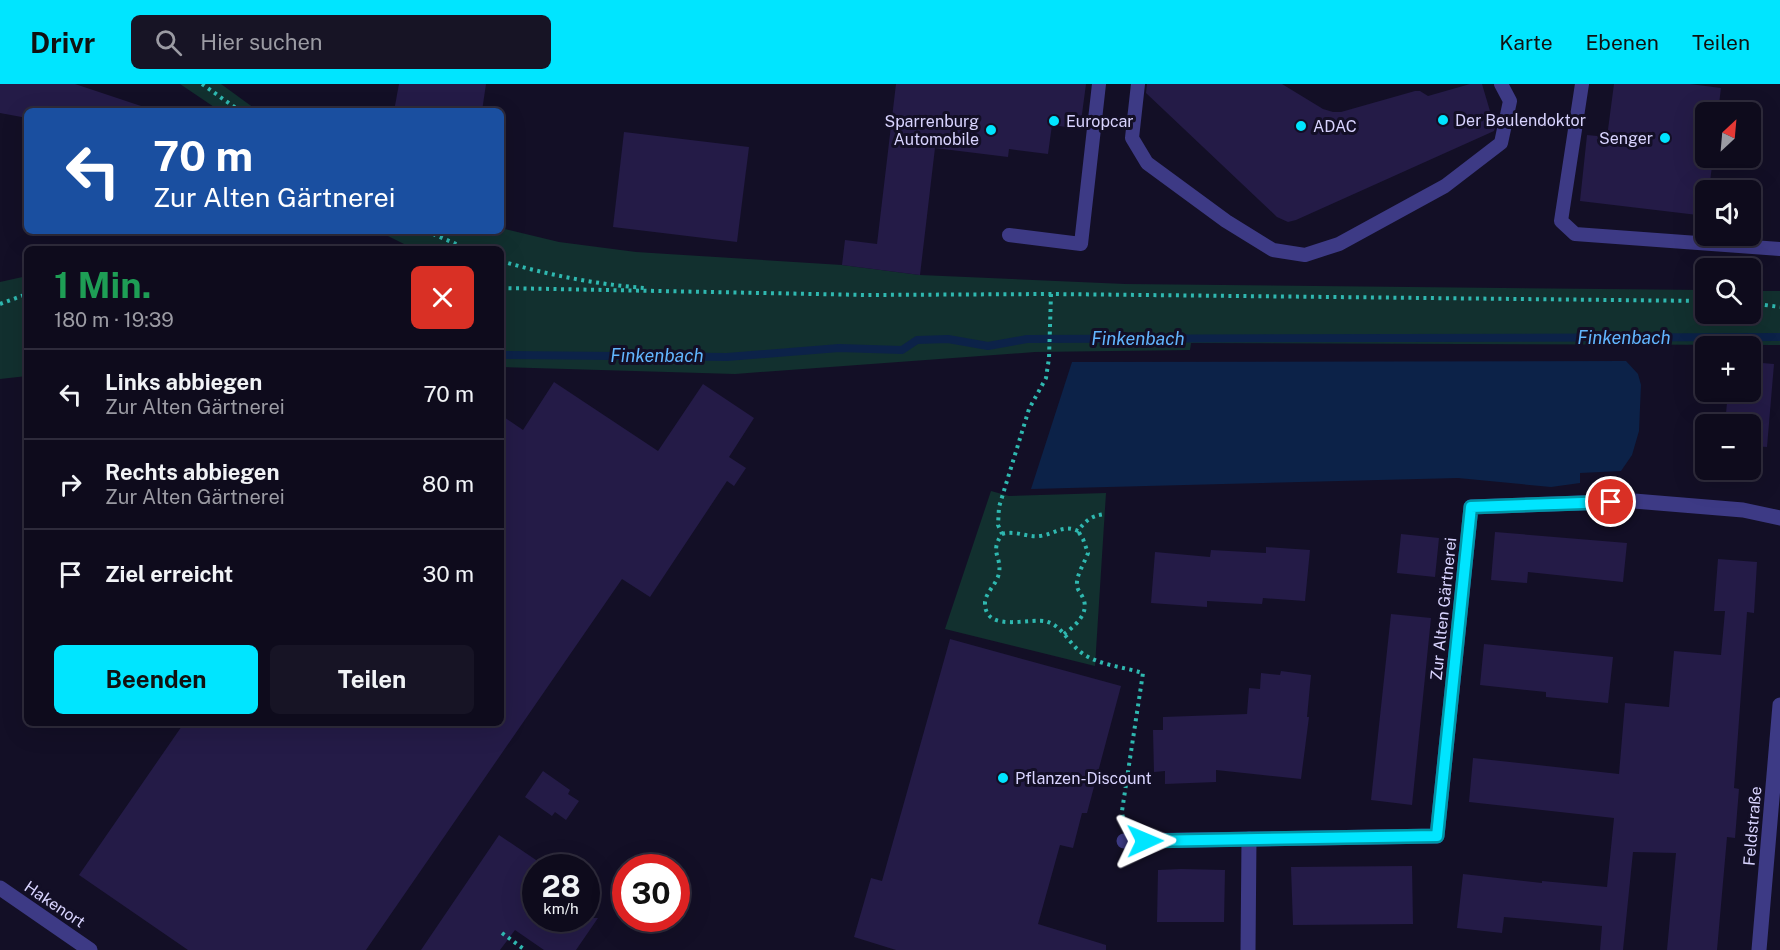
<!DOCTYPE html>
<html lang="de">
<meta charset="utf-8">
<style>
:root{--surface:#0e0b1c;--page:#171425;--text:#f1f3f6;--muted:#9b9ba3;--line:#2e2b3b;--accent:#00e5ff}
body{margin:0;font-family:"Public Sans",sans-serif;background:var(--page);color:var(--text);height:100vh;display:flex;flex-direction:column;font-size:22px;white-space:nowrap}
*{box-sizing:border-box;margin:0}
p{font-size:20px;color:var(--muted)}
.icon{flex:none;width:33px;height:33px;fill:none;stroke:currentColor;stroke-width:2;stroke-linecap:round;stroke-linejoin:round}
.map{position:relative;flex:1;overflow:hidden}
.sheet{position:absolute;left:24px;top:162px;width:480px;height:480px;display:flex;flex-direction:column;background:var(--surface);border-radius:9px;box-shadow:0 6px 24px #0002,0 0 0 2px var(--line)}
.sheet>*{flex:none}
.hud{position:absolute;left:24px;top:24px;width:480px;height:126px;border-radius:9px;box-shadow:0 6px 24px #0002,0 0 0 2px var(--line);background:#1a4fa0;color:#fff;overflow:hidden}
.needle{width:39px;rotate:26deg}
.buttons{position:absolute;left:1695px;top:18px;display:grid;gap:12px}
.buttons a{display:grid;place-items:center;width:66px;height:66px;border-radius:9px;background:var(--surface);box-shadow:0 6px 24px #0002,0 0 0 2px var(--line);font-size:30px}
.speed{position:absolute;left:522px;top:770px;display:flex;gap:12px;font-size:30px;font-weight:700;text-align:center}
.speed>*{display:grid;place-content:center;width:78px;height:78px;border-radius:50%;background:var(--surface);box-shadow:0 6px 24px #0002,0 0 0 2px var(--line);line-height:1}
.speed small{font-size:15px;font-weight:400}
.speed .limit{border:9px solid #d22;background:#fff;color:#111}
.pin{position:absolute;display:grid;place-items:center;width:51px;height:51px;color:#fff;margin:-26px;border:3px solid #fff;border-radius:50%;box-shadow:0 2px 6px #0007}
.me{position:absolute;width:66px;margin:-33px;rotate:89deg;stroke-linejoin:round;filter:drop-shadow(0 0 4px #0008)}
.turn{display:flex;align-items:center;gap:21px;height:126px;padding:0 30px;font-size:27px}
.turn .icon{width:78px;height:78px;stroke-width:2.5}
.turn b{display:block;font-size:42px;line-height:51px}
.round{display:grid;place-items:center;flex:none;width:63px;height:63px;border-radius:9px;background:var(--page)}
.overview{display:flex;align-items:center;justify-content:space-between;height:102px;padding:0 30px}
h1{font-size:36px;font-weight:700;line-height:45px;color:#1e9e55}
.primary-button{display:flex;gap:12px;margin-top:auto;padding:12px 30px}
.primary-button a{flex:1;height:69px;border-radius:9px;background:var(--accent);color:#111;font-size:24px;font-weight:700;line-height:69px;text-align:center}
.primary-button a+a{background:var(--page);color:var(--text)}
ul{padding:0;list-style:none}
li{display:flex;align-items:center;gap:18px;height:90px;padding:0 30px;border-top:2px solid var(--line)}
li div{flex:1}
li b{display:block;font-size:22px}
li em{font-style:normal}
header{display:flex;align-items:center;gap:36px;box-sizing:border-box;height:84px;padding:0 30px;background:var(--accent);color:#111}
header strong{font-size:28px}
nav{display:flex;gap:33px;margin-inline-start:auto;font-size:21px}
.search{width:420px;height:54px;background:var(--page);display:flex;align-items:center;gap:15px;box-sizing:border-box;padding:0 21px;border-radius:9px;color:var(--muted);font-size:22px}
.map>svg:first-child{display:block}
.green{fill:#12302f}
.water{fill:#0c2248}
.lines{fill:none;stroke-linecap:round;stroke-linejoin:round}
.stream{stroke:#0c2248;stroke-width:8}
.building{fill:#241b47}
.path{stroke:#2fb8b0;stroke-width:4;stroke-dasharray:3 4.5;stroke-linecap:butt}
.service{stroke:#3d3a85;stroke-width:14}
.minor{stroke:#3d3a85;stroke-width:15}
.route-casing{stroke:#0095a6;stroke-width:15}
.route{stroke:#00e5ff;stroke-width:10}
.poi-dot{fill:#00e5ff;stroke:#130f26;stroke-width:2}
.labels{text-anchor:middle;stroke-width:6;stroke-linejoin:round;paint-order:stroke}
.poi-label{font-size:16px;fill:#d9d4ff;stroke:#130f26;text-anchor:start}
.street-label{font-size:16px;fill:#d9d4ff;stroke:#130f26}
.water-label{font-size:18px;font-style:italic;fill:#62b6ff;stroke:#130f26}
</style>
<header>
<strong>Drivr</strong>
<div class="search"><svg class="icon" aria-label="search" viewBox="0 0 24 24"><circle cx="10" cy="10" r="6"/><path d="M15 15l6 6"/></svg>Hier suchen</div>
<nav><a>Karte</a><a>Ebenen</a><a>Teilen</a></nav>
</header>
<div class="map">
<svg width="1780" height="866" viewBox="0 0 1780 866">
<rect width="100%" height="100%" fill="#130f26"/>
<g class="green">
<path d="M180 0H221L258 27H220Z"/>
<path d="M501 144 559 158 636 168 842 181 920 191 1125 200 1705 206 1706 230H1750L1751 207H1780V261L1191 259 1190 266 1035 268 735 290 501 283V165H414L378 147H501Z"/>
<path d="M27 192V292L0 295V198Z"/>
<path d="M991 407 1009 412 1106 409 1095 582 945 545Z"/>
</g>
<path class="water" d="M1626 277 1638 290 1641 301 1639 347 1632 371 1621 387 1580 389V399L1551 403 1458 394 1031 405 1072 278Z"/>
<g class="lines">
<path class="stream" d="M501 271 727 273 839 264 902 266 917 256 948 255 988 262 1027 255 1780 253"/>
</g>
<g class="building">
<path d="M0 0H75L144 23 143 27H27V34L0 29Z"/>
<path d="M399 0H486L482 27H394Z"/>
<path d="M896 0H1086L1080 45 1052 41 1048 70 1009 65 1008 73 935 64 920 191 842 181 845 156 877 160Z"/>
<path d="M1147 0H1282L1323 25 1333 28H1341L1415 7H1420L1428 12 1470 0H1482L1495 44 1494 47 1296 136 1288 138 1277 133 1146 9Z"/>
<path d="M1614 0H1690L1721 4 1718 28H1706V74H1713L1709 106H1706V132L1580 117 1587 51 1607 53Z"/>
<path d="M624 48 749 63 737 158 613 143Z"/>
<path d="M1750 278 1774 280 1767 363 1750 362V340H1725L1728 308H1750Z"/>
<path d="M554 298 658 367 703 300 754 334 729 373 746 384 734 402 727 397 650 513 622 495 366 866H188L79 791 184 639H501V331L523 346Z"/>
<path d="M1495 448 1627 459 1623 498 1528 488 1527 499 1491 496Z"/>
<path d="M1401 450 1439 454 1435 493 1397 489Z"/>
<path d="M1266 463 1310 466 1305 517 1263 514 1262 520 1207 517V523L1151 519 1155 468 1210 473 1211 466 1266 469Z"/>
<path d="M1718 475 1757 478 1754 529 1747 528 1734 704 1739 705 1735 754 1727 753 1717 866H1667L1676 769 1633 768 1623 866H1600L1602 842 1504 833 1502 849 1457 844 1463 790 1542 799V797L1607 803 1614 734 1469 718 1473 674 1619 690 1625 619 1669 623 1674 567 1721 571 1725 527H1714Z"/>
<path d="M1391 530 1431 534 1412 721 1371 716Z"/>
<path d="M950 555 1121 602 1087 729H1082L1073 764 1060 761 1038 840 1106 861V866H896L854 853 871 794 882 797Z"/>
<path d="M1484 560 1613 573 1608 619 1546 613V608L1480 601Z"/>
<path d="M1281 587 1311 591 1307 633H1309L1301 695 1216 686V698L1165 700V687L1154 688 1153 646H1163V633L1247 630 1249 604 1260 605 1261 589 1280 591Z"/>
<path d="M543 687 570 706 568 710 579 717 566 736 555 728 552 732 525 713Z"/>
<path d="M499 751 536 776V834H598L576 866H544L515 846 500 866H421Z"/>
<path d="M1412 782 1413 840 1293 841 1291 783Z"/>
<path d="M1181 785 1225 786 1224 838H1157L1158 786Z"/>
</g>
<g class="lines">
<g class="path">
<path d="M202 0 240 27"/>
<path d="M426 147 468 165"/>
<path d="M501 177C548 191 595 200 644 204"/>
<path d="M501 204 867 211 1051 210 1706 217"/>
<path d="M1051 210 1049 274 1046 294 1029 325 999 423 998 441 1002 450C989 469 1002 472 999 489 997 500 986 508 985 518 984 551 1033 532 1048 538 1063 543 1069 560 1082 569 1098 581 1124 583 1143 589L1122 727 1123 735"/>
<path d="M1750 219 1780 223"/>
<path d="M0 220 27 210"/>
<path d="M1002 450C1017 446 1027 454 1040 452 1055 450 1063 440 1078 447 1086 436 1091 432 1105 430"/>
<path d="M1064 550C1075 542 1090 529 1083 514 1081 509 1077 506 1077 501 1076 491 1085 478 1088 469L1083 455 1078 447"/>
<path d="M502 849 525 866"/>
</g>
<g class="service">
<path d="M1138 0 1132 54 1147 79 1226 137 1273 166 1305 171 1339 160 1445 102 1501 59 1510 17 1501 0"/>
<path d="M1582 0 1561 137 1575 150 1780 165"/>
<path d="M1009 151 1081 160 1099 0"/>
</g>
<g class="minor">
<path d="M1124 757 1437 752 1471 423 1634 417 1743 426 1780 434"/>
<path d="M0 804 90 866"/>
<path d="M1248 866 1249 755"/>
<path d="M1759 866 1780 621"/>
</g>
</g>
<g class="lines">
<defs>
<path id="route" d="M1145 757 1437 752 1471 423 1611 418"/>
</defs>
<use href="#route" class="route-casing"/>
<use href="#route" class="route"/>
</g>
<g class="poi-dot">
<circle cx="1443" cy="36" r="6"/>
<circle cx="1054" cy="37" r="6"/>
<circle cx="1301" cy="42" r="6"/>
<circle cx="991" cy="46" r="6"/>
<circle cx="1665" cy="54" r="6"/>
<circle cx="1003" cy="694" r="6"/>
</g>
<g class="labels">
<g class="poi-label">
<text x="1455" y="42">Der Beulendoktor</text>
<text x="979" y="43" text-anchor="end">Sparrenburg<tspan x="979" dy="18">Automobile</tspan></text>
<text x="1066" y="43">Europcar</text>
<text x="1313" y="48">ADAC</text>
<text x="1653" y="60" text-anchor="end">Senger</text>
<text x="1015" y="700">Pflanzen-Discount</text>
</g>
<g class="street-label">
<text transform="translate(1443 525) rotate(-84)" y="6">Zur Alten Gärtnerei</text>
<text transform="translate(1752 742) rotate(-85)" y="6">Feldstraße</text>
<text transform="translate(55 820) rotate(34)" y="6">Hakenort</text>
</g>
<g class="water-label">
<text x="1624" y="260">Finkenbach</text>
<text x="1138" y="261">Finkenbach</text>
<text x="657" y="278">Finkenbach</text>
</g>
</g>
</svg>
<div class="buttons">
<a><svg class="needle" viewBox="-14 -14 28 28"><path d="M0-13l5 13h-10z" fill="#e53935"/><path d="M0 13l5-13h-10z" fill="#9b9ba3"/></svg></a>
<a><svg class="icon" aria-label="sound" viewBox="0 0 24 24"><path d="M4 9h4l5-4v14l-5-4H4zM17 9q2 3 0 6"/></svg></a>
<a><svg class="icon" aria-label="search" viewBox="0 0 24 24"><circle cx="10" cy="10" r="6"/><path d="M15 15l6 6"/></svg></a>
<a>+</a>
<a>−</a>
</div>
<div class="speed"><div>28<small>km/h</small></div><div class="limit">30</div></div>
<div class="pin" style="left:1611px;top:418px;background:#d93025"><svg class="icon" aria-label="arrive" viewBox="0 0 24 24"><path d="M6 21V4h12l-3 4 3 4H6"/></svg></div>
<svg class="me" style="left:1145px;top:757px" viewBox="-20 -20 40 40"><path d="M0-17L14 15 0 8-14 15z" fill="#00e5ff" stroke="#fff" stroke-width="4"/></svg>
<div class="hud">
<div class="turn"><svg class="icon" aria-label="left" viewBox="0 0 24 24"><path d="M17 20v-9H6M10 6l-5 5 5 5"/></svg><div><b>70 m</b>Zur Alten Gärtnerei</div></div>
</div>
<section class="sheet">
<div class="overview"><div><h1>1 Min.</h1><p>180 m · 19:39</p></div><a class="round" style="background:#d93025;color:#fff"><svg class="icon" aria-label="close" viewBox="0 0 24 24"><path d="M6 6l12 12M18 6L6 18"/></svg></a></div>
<ul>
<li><svg class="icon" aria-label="left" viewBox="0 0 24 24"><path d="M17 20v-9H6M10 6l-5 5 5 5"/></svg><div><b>Links abbiegen</b><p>Zur Alten Gärtnerei</p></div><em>70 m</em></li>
<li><svg class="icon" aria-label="right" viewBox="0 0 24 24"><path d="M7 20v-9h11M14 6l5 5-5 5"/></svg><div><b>Rechts abbiegen</b><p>Zur Alten Gärtnerei</p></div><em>80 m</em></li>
<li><svg class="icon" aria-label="arrive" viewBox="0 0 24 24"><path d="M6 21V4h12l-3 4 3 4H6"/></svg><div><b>Ziel erreicht</b></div><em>30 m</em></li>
</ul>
<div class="primary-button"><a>Beenden</a><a>Teilen</a></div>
</section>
</div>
